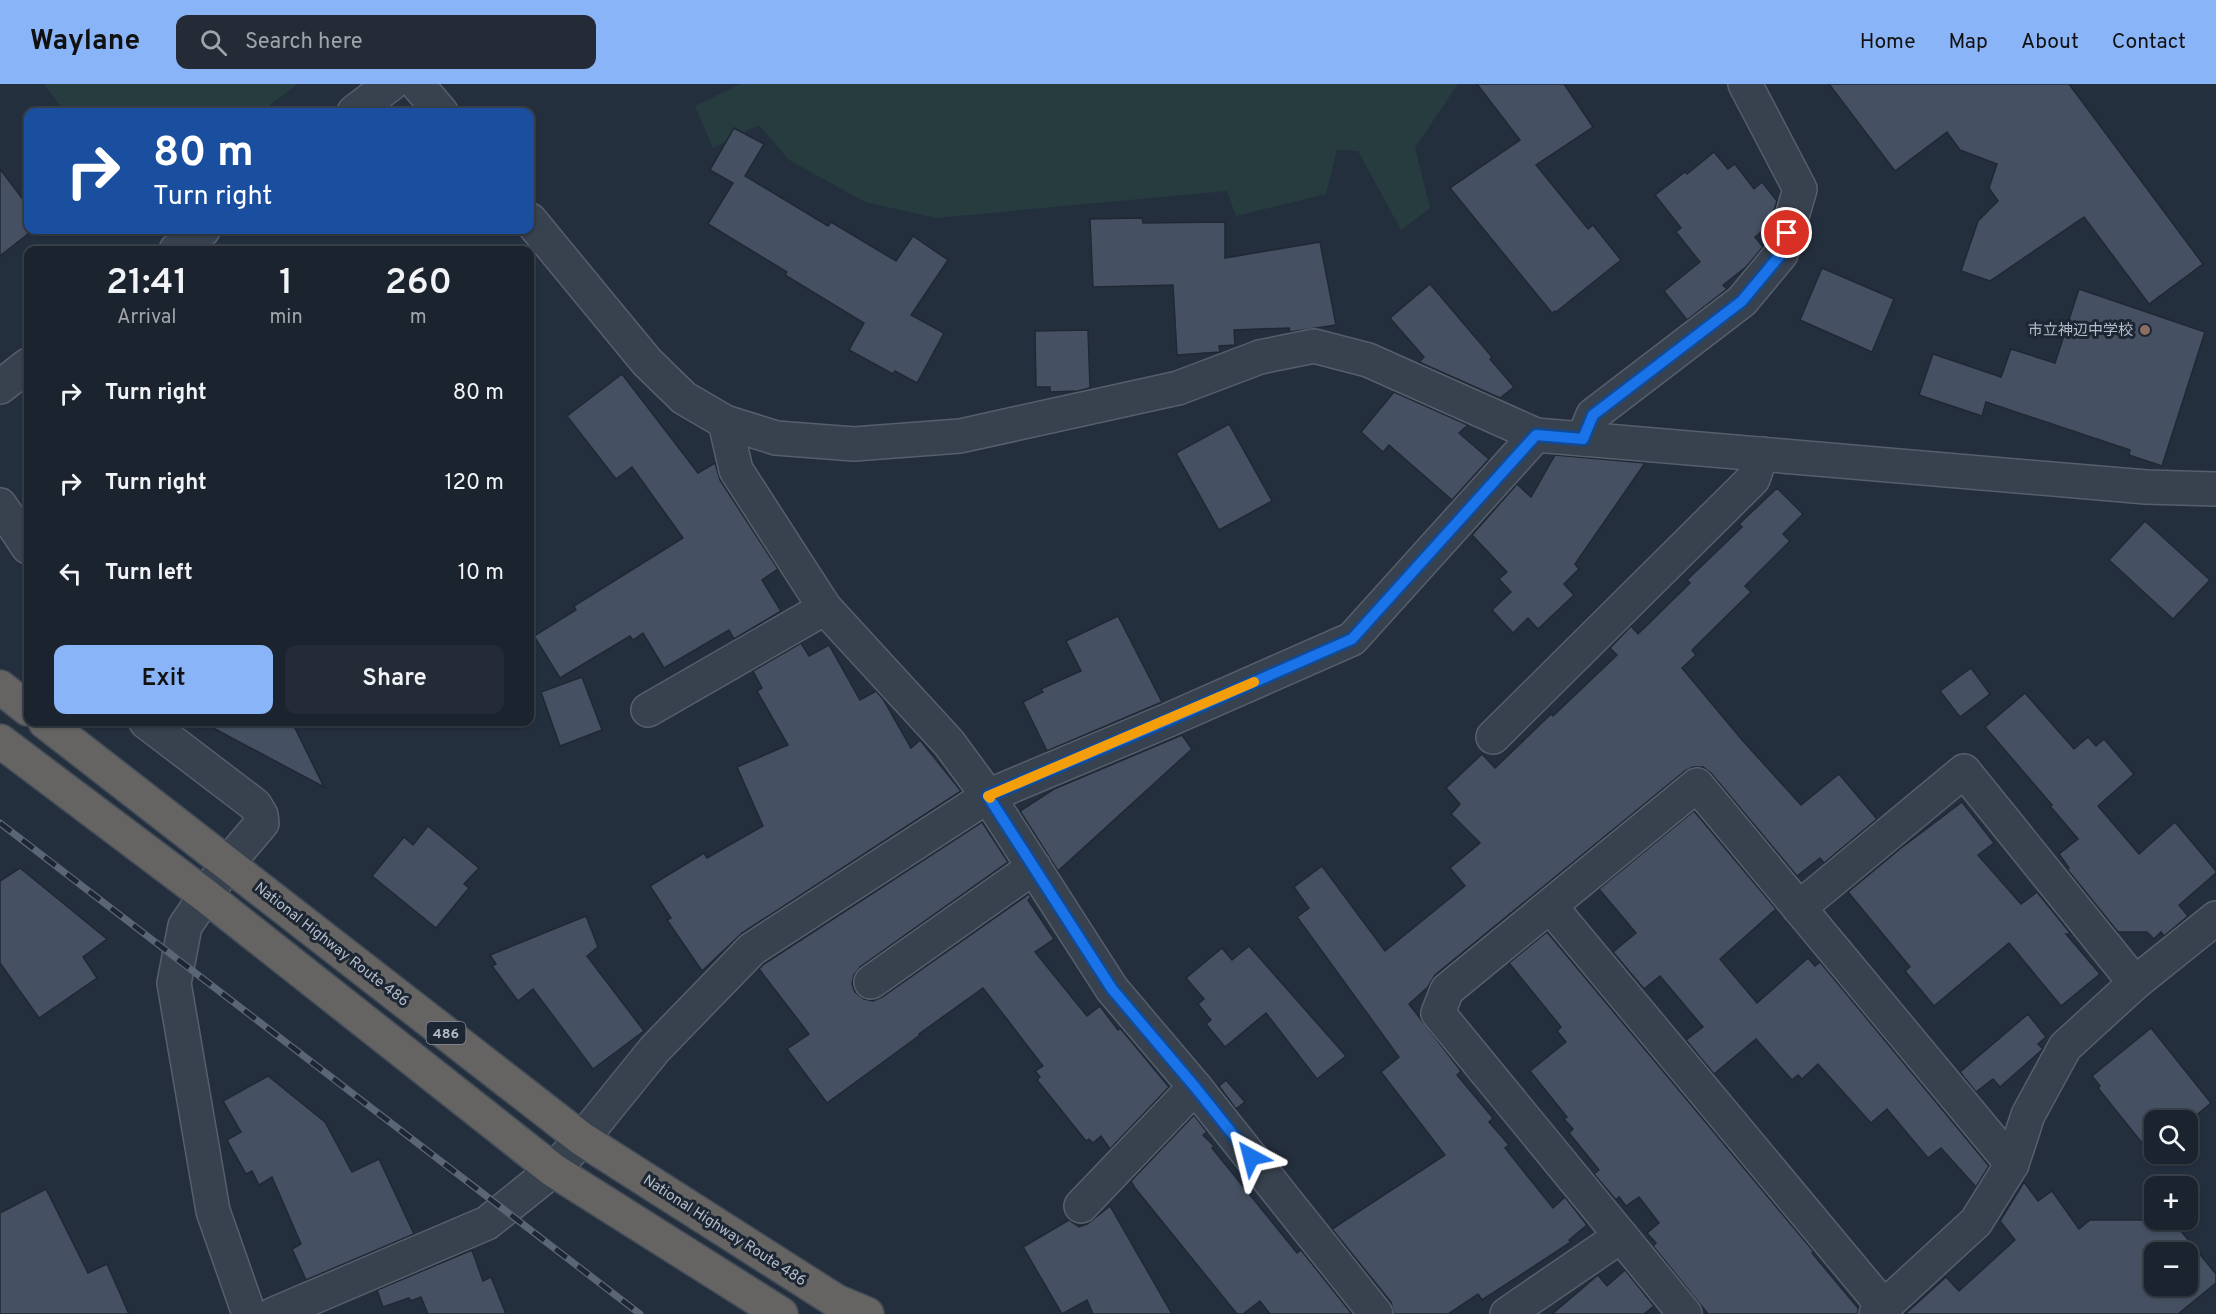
<!DOCTYPE html>
<meta charset="utf-8">
<style>
:root{--surface:#1b232e;--page:#242b36;--text:#f1f3f6;--muted:#a0a4aa;--line:#39404a;--accent:#8ab4f8}
body{margin:0;font-family:Overpass,"Noto Sans JP",sans-serif;background:var(--page);color:var(--text);height:100vh;display:flex;flex-direction:column;font-size:22px;white-space:nowrap}
*{box-sizing:border-box;margin:0}
p{font-size:20px;color:var(--muted)}
.icon{flex:none;width:33px;height:33px;fill:none;stroke:currentColor;stroke-width:2;stroke-linecap:round;stroke-linejoin:round}
.map{position:relative;flex:1;overflow:hidden}
.panel{position:absolute;left:24px;top:162px;width:510px;height:480px;display:flex;flex-direction:column;background:var(--surface);border-radius:12px;box-shadow:0 2px 4px #0004,0 0 0 2px var(--line)}
.panel>*{flex:none}
.hud{position:absolute;left:24px;top:24px;width:510px;height:126px;border-radius:12px;box-shadow:0 2px 4px #0004,0 0 0 2px var(--line);background:#1a4fa0;color:#fff;overflow:hidden}
.controls{position:absolute;left:2144px;top:1026px;display:grid;gap:12px}
.controls a{display:grid;place-items:center;width:54px;height:54px;border-radius:12px;background:var(--surface);box-shadow:0 2px 4px #0004,0 0 0 2px var(--line);font-size:30px}
.pin{position:absolute;display:grid;place-items:center;width:51px;height:51px;color:#fff;margin:-26px;border:3px solid #fff;border-radius:50%;box-shadow:0 2px 6px #0007}
.me{position:absolute;width:66px;margin:-33px;rotate:322deg;stroke-linejoin:round;filter:drop-shadow(0 0 4px #0008)}
.turn{display:flex;align-items:center;gap:21px;height:126px;padding:0 30px;font-size:27px}
.turn .icon{width:78px;height:78px;stroke-width:2.5}
.turn b{display:block;font-size:42px;line-height:51px}
.eta{display:flex;justify-content:space-evenly;align-items:center;height:102px;text-align:center}
.eta b{font-size:36px;font-weight:600;line-height:42px}
.action{display:flex;gap:12px;margin-top:auto;padding:12px 30px}
.action a{flex:1;height:69px;border-radius:12px;background:var(--accent);color:#111;font-size:24px;font-weight:600;line-height:69px;text-align:center}
.action a+a{background:var(--page);color:var(--text)}
ul{padding:0;list-style:none}
li{display:flex;align-items:center;gap:18px;height:90px;padding:0 30px}
li div{flex:1}
li b{display:block;font-size:22px}
li em{font-style:normal}
header{display:flex;align-items:center;gap:36px;box-sizing:border-box;height:84px;padding:0 30px;background:var(--accent);color:#111}
header strong{font-size:28px}
nav{display:flex;gap:33px;margin-inline-start:auto;font-size:21px}
.search{width:420px;height:54px;background:var(--page);display:flex;align-items:center;gap:15px;box-sizing:border-box;padding:0 21px;border-radius:12px;color:var(--muted);font-size:22px}
.map>svg:first-child{display:block}
.green{fill:#263c3f}
.building{fill:#455162;stroke:#1f2835;stroke-width:1.5;fill-rule:evenodd}
.lines{fill:none;stroke-linecap:round;stroke-linejoin:round}
.minor-casing{stroke:#565f6c;stroke-width:36}
.trunk-casing{stroke:#434c59;stroke-width:36}
.minor{stroke:#38414e;stroke-width:33}
.trunk{stroke:#656462;stroke-width:33}
.rail-casing{stroke:#5a6575;stroke-width:7}
.rail{stroke:#1d2633;stroke-width:4.5;stroke-dasharray:14;stroke-linecap:butt}
.route-casing{stroke:#114b97;stroke-width:15}
.route{stroke:#1a73e8;stroke-width:10}
.slow{stroke:#f59e0b;stroke-width:10}
.education-dot{fill:#8d6e63;stroke:#1d2633;stroke-width:2}
.labels{text-anchor:middle;stroke-width:6;stroke-linejoin:round;paint-order:stroke}
.shield{fill:#1d2633;stroke:#878f9c;stroke-width:1.5}
.shield-label{font-size:14px;font-weight:bold;fill:#b4bcc9}
.poi-label{font-size:15px;fill:#b4bcc9;stroke:#1d2633;text-anchor:end}
.street-label{font-size:15px;fill:#b4bcc9;stroke:#1d2633}
</style>
<header>
<strong>Waylane</strong>
<div class="search"><svg class="icon" aria-label="search" viewBox="0 0 24 24"><circle cx="10" cy="10" r="6"/><path d="M15 15l6 6"/></svg>Search here</div>
<nav><a>Home</a><a>Map</a><a>About</a><a>Contact</a></nav>
</header>
<div class="map">
<svg width="2216" height="1230" viewBox="0 0 2216 1230">
<rect width="100%" height="100%" fill="#242f3e"/>
<g class="green">
<path d="M44 0H298L270 21 276 28H65Z"/>
<path d="M740 0H1458L1415 64 1430 124 1401 146 1358 67 1337 66 1326 110 1236 132 1227 107 936 134 865 118 789 76 759 41 713 64 695 22Z"/>
</g>
<g class="building">
<path d="M1477 0H1564L1593 43 1536 81 1588 145 1593 141 1621 176 1556 228 1555 227 1552 229 1450 104 1520 56Z"/>
<path d="M1829 0H2069L2203 180 2149 220 2084 133 1990 197 1961 187 1978 137 1998 117 1989 104 1997 80 1960 66 1947 48 1895 87Z"/>
<path d="M734 44 764 60 745 92 828 142 831 138 896 177 913 152 948 176 911 231 944 249 917 299 895 287 893 290 849 266 864 239 785 191 787 188 708 140 733 99 710 86Z"/>
<path d="M1714 68 1728 85 1735 80 1754 105 1762 98 1777 117 1771 136 1764 142 1766 144 1755 153 1763 163 1746 183 1723 201 1727 205 1687 236 1664 207 1700 178 1676 148 1681 144 1655 111 1685 88 1687 90Z"/>
<path d="M0 85 28 122V150L0 172Z"/>
<path d="M1142 134 1143 139 1225 138V174L1320 158 1336 241 1290 248 1289 244 1234 246 1235 261 1219 262 1220 268 1177 271 1173 201 1093 203 1090 135Z"/>
<path d="M1822 184 1894 215 1872 268 1800 236Z"/>
<path d="M1430 200 1492 273 1490 275 1514 303 1500 314 1419 278 1424 273 1390 234Z"/>
<path d="M2079 205 2205 248 2162 382 2129 371 2130 366 1986 318 1982 332 1919 311 1933 270 2001 293 2011 265 2055 279Z"/>
<path d="M1088 246 1090 304 1078 307 1050 308V303H1036L1035 247Z"/>
<path d="M622 290 698 389 715 379 720 396 778 485 762 496 781 527 734 555 729 546 664 584 643 549 633 556 630 552 560 594 534 552 576 526 574 522 683 454 632 383 616 395 567 332Z"/>
<path d="M1394 308 1468 341 1459 349 1489 375 1452 416 1389 361 1383 368 1361 348Z"/>
<path d="M1229 340 1272 417 1219 446 1176 369Z"/>
<path d="M1555 371 1645 379 1575 480 1579 485 1564 500 1574 511 1538 545 1528 534 1513 549 1492 526 1511 508 1499 495 1507 488 1472 451 1517 400 1531 413Z"/>
<path d="M1777 404 1803 430 1783 450 1790 457 1745 502 1751 508 1692 566 1696 571 1682 584 1743 657 1801 721 1839 690 1877 735 1824 779 1820 774 1797 792 1711 689 1703 683H1693L1685 687 1435 891 1428 903 1409 920 1461 987 1457 991 1493 1034 1489 1038 1509 1061 1505 1064 1553 1124 1565 1113 1587 1141 1569 1156 1571 1158 1482 1216 1478 1210 1448 1230H1394L1391 1218 1332 1145 1445 1071 1381 988 1399 973 1297 833 1309 824 1294 803 1322 782 1385 867 1465 802 1450 784 1480 759 1451 730 1460 720 1446 704 1482 670 1495 684 1551 630 1553 632 1617 571 1610 564 1631 542 1638 550 1690 499 1687 496 1742 443 1739 440Z"/>
<path d="M2145 437 2210 496 2173 535 2109 476Z"/>
<path d="M1118 532 1162 618 1047 667 1023 618 1043 608 1041 605 1081 587 1066 557Z"/>
<path d="M801 559 809 572 829 561 860 616 876 607 883 615 911 664 920 656 961 707 742 849 702 887 667 836 671 834 650 802 704 769 707 774 763 742 737 683 788 661 757 607 762 604 753 587Z"/>
<path d="M1971 584 1990 610 1960 633 1940 607Z"/>
<path d="M582 593 602 646 560 662 541 608Z"/>
<path d="M2025 609 2074 665 2088 653 2096 662 2104 655 2134 690 2098 722 2139 770 2175 738 2216 787V789L2179 821 2188 832 2164 852 2161 848 2154 855 2147 848H2118L2067 785 2069 784 2059 770 2078 755 2050 722 2052 721 1985 643Z"/>
<path d="M202 638H292L324 703Z"/>
<path d="M1182 651 1192 665 1058 787 1020 727 1054 705Z"/>
<path d="M1962 718 1994 759 1978 771 2021 820 2037 808 2071 850H2066L2100 890 2061 922 2009 859 1934 922 1905 887 1910 883 1848 808 1901 764Z"/>
<path d="M1694 727 1776 825 1720 875 1757 919 1808 874 1815 882 1820 878 1989 1082 1976 1103 1941 1064 1928 1074 1887 1025 1871 1039 1818 980 1802 995 1798 991 1792 996 1756 955 1714 990 1686 956 1703 943 1660 892 1644 905 1613 868 1636 849 1599 805Z"/>
<path d="M982 738 1008 778 860 883 854 891 852 900 855 908 864 915 873 917 882 913 1029 810 1031 813 1028 816 1054 855 1035 868 1087 932 1100 922 1118 946 1120 944 1126 951 1169 1003 1110 1065 1101 1052 1093 1059 1089 1055 1086 1057 1037 996 1040 993 1035 987 1043 982 983 904 919 950 920 951 827 1019 787 965 809 950 759 885 764 880Z"/>
<path d="M428 742 479 784 464 800 469 804 436 844 372 792 404 753 413 761Z"/>
<path d="M20 784 107 855 83 873 97 894 39 934 0 879V797Z"/>
<path d="M586 832 598 863 587 872 644 947 593 985 533 905 518 917 492 882 496 880 490 871Z"/>
<path d="M1547 848 1814 1168 1812 1169 1858 1224V1230H1708L1653 1162 1656 1159 1647 1149 1659 1139 1639 1113 1626 1122 1619 1113 1616 1116 1594 1090 1599 1086 1569 1049 1573 1045 1564 1035 1567 1033 1530 987 1566 958 1557 947 1561 943 1509 879Z"/>
<path d="M1249 862 1346 972 1317 995 1266 929 1225 963 1206 940 1211 936 1198 920 1204 915 1186 894 1222 864 1232 876Z"/>
<path d="M2028 930 2046 953 2038 960 2043 965 2000 1003 1993 995 1976 1008 1960 988Z"/>
<path d="M2151 944 2211 1019 2187 1039V1036H2154V1066L2150 1069 2098 1004 2100 1002 2092 992Z"/>
<path d="M268 992 325 1038 352 1088 379 1075 414 1150 306 1196 292 1165 301 1160 272 1093 259 1101 252 1087 246 1090 227 1056 241 1048 223 1017Z"/>
<path d="M1226 996 1245 1018 1236 1025 1219 1002Z"/>
<path d="M1194 1031 1207 1048 1203 1051 1214 1062 1212 1064 1297 1169 1301 1166 1352 1230H1270L1260 1217 1243 1230H1237L1135 1104 1131 1097Z"/>
<path d="M2024 1098 2038 1117 2052 1107 2079 1145 2090 1136H2172L2216 1190V1199L2178 1230H1905L1946 1193 1959 1207 2015 1156 2000 1137ZM2154 1168H2187V1202H2154Z"/>
<path d="M46 1105 88 1189 107 1180 129 1230H0V1129Z"/>
<path d="M1110 1122 1172 1230H1093L1087 1216 1062 1230 1023 1163 1069 1136 1079 1143 1087 1140Z"/>
<path d="M472 1166 483 1197 491 1193 506 1230H428L421 1213 411 1217 409 1214 383 1223 377 1206Z"/>
<path d="M1625 1186 1654 1222 1644 1230H1552L1598 1191 1607 1202Z"/>
</g>
<g class="lines">
<defs>
<g id="minor">
<path d="M417 0 441 28"/>
<path d="M354 28 391 0"/>
<path d="M530 136 647 278 684 314 725 338 776 354 854 360 960 352 1178 304 1260 273 1314 262 1368 276 1536 351 2146 403 2216 405"/>
<path d="M176 166 203 146"/>
<path d="M0 303 28 281"/>
<path d="M725 338 736 386 825 524 949 659 988 712 1112 905 1195 1003 1376 1230"/>
<path d="M1583 355 1593 331 1742 217 1781 170 1800 105 1745 0"/>
<path d="M0 421 28 463"/>
<path d="M648 626 825 524"/>
<path d="M146 638 255 721 261 731 262 739 228 779 185 842 174 899 213 1127 249 1230"/>
<path d="M1493 653 1753 395 1762 370"/>
<path d="M1550 822 1884 1223"/>
<path d="M1799 824 1964 687 2135 899"/>
<path d="M871 898 1034 783"/>
<path d="M1081 1122 1195 1003"/>
<path d="M274 1230 487 1139 553 1086 582 1055 655 965 752 865 988 712 1166 637 1352 555 1536 351"/>
<path d="M1507 1230 1621 1152"/>
<path d="M1685 1230 1438 929 1447 906 1697 701 2012 1080"/>
<path d="M1876 1230 1976 1138 2012 1080 2028 1031 2065 963 2135 899 2216 834"/>
</g>
<g id="trunk">
<path d="M0 603 28 625"/>
<path d="M45 638 582 1055 836 1217 867 1230"/>
<path d="M0 657 206 812 553 1086 781 1230"/>
</g>
</defs>
<use href="#minor" class="minor-casing"/>
<use href="#trunk" class="trunk-casing"/>
<use href="#minor" class="minor"/>
<use href="#trunk" class="trunk"/>
<defs>
<path id="rail" d="M0 739 640 1230"/>
</defs>
<use href="#rail" class="rail-casing"/>
<use href="#rail" class="rail"/>
</g>
<g class="lines">
<defs>
<path id="route" d="M1251 1073 1195 1003 1112 905 988 712 1166 637 1352 555 1536 351 1583 355 1593 331 1742 217 1781 170 1787 149"/>
</defs>
<use href="#route" class="route-casing"/>
<use href="#route" class="route"/>
<path class="slow" d="M990 714 988 712 1254 598"/>
</g>
<circle class="education-dot" cx="2145" cy="246" r="6"/>
<g class="labels">
<rect class="shield" x="426.5" y="938" width="39" height="22" rx="4.5"/>
<g class="shield-label">
<text x="446" y="954">486</text>
</g>
<g class="poi-label">
<text x="2133" y="251">市立神辺中学校</text>
</g>
<g class="street-label">
<text transform="translate(332 860) rotate(38)" y="5">National Highway Route 486</text>
<text transform="translate(725 1146) rotate(33)" y="5">National Highway Route 486</text>
</g>
</g>
</svg>
<div class="controls">
<a><svg class="icon" aria-label="search" viewBox="0 0 24 24"><circle cx="10" cy="10" r="6"/><path d="M15 15l6 6"/></svg></a>
<a>+</a>
<a>−</a>
</div>
<div class="pin" style="left:1787px;top:149px;background:#d93025"><svg class="icon" aria-label="arrive" viewBox="0 0 24 24"><path d="M6 21V4h12l-3 4 3 4H6"/></svg></div>
<svg class="me" style="left:1251px;top:1073px" viewBox="-20 -20 40 40"><path d="M0-17L14 15 0 8-14 15z" fill="#1a73e8" stroke="#fff" stroke-width="4"/></svg>
<div class="hud">
<div class="turn"><svg class="icon" aria-label="right" viewBox="0 0 24 24"><path d="M7 20v-9h11M14 6l5 5-5 5"/></svg><div><b>80 m</b>Turn right</div></div>
</div>
<section class="panel">
<div class="eta">
<div><b>21:41</b><p>Arrival</p></div>
<div><b>1</b><p>min</p></div>
<div><b>260</b><p>m</p></div>
</div>
<ul>
<li><svg class="icon" aria-label="right" viewBox="0 0 24 24"><path d="M7 20v-9h11M14 6l5 5-5 5"/></svg><div><b>Turn right</b></div><em>80 m</em></li>
<li><svg class="icon" aria-label="right" viewBox="0 0 24 24"><path d="M7 20v-9h11M14 6l5 5-5 5"/></svg><div><b>Turn right</b></div><em>120 m</em></li>
<li><svg class="icon" aria-label="left" viewBox="0 0 24 24"><path d="M17 20v-9H6M10 6l-5 5 5 5"/></svg><div><b>Turn left</b></div><em>10 m</em></li>
</ul>
<div class="action"><a>Exit</a><a>Share</a></div>
</section>
</div>
